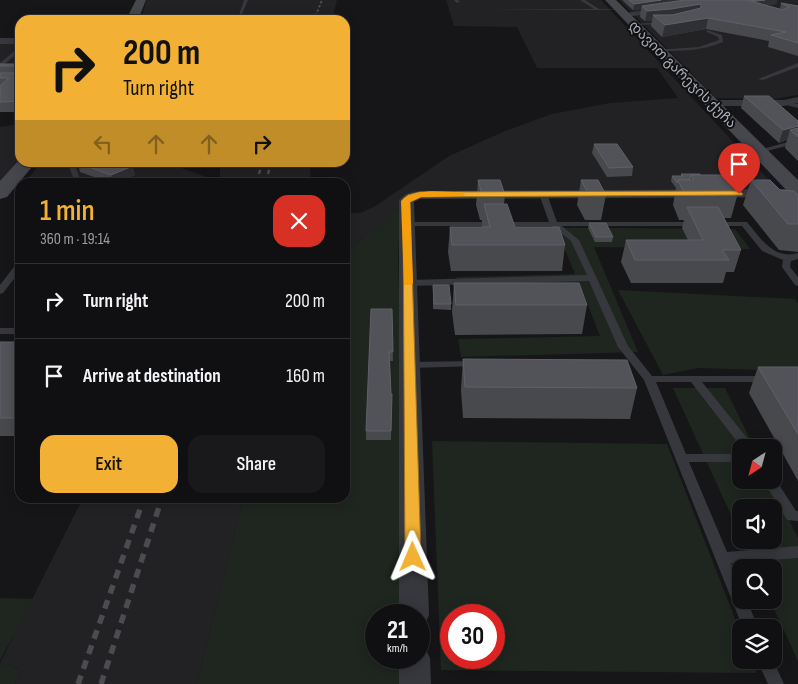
<!DOCTYPE html>
<meta charset="utf-8">
<style>
:root{--surface:#101012;--page:#19191b;--text:#f1f3f6;--muted:#9c9d9f;--line:#303032;--accent:#f2b134}
body{margin:0;font-family:"Sofia Sans Condensed","Noto Sans Georgian",sans-serif;background:var(--page);color:var(--text);height:100vh;display:flex;flex-direction:column;font-size:19px;white-space:nowrap}
*{box-sizing:border-box;margin:0}
p{font-size:16px;color:var(--muted)}
.icon{flex:none;width:28px;height:28px;fill:none;stroke:currentColor;stroke-width:2;stroke-linecap:round;stroke-linejoin:round}
.map{position:relative;flex:1;overflow:hidden}
.panel{position:absolute;left:15px;top:178px;width:335px;height:325px;display:flex;flex-direction:column;background:var(--surface);border-radius:15px;box-shadow:0 2px 12px #0003,0 0 0 1px var(--line)}
.panel>*{flex:none}
.top-card{position:absolute;left:15px;top:15px;width:335px;height:152px;border-radius:15px;box-shadow:0 2px 12px #0003,0 0 0 1px var(--line);background:#f2b134;color:#111;overflow:hidden}
.needle{width:32px;rotate:216deg}
.buttons{position:absolute;left:732px;top:439px;display:grid;gap:10px}
.buttons a{display:grid;place-items:center;width:50px;height:50px;border-radius:10px;background:var(--surface);box-shadow:0 2px 12px #0003,0 0 0 1px var(--line);font-size:25px}
.speed{position:absolute;left:365px;top:604px;display:flex;gap:10px;font-size:25px;font-weight:700;text-align:center}
.speed>*{display:grid;place-content:center;width:65px;height:65px;border-radius:50%;background:var(--surface);box-shadow:0 2px 12px #0003,0 0 0 1px var(--line);line-height:1}
.speed small{font-size:12px;font-weight:400}
.speed .limit{border:8px solid #d22;background:#fff;color:#111}
.pin{position:absolute;display:grid;place-items:center;width:42px;height:42px;color:#fff;margin:-51px -21px;border-radius:50% 50% 50% 0;rotate:-45deg;box-shadow:0 0 5px #0007}
.pin .icon{rotate:45deg}
.me{position:absolute;width:55px;margin:-28px;rotate:359deg;stroke-linejoin:round;filter:drop-shadow(0 0 4px #0008)}
.turn{display:flex;align-items:center;gap:18px;height:105px;padding:0 25px;font-size:22px}
.turn .icon{width:65px;height:65px;stroke-width:2.5}
.turn b{display:block;font-size:35px;line-height:42px}
.lanes{display:flex;align-items:center;height:48px;padding:0 25px;background:#0003;justify-content:center;gap:25px;direction:ltr}
.lanes .off{opacity:.35}
.round{display:grid;place-items:center;flex:none;width:52px;height:52px;border-radius:15px;background:var(--page)}
.head{display:flex;align-items:center;justify-content:space-between;height:85px;padding:0 25px}
h1{font-size:30px;font-weight:600;line-height:38px;color:var(--accent)}
.cta{display:flex;gap:10px;margin-top:auto;padding:10px 25px}
.cta a{flex:1;height:58px;border-radius:15px;background:var(--accent);color:#111;font-size:20px;font-weight:600;line-height:58px;text-align:center}
.cta a+a{background:var(--page);color:var(--text)}
ul{padding:0;list-style:none}
li{display:flex;align-items:center;gap:15px;height:75px;padding:0 25px;border-top:1px solid var(--line)}
li div{flex:1}
li b{display:block;font-size:19px}
li em{font-style:normal}
.map>svg:first-child{display:block}
.built{fill:#222225}
.green{fill:#1e261f;fill-rule:evenodd}
.lines{fill:none;stroke-linecap:round;stroke-linejoin:round}
.lane{fill:#37383d;fill-rule:evenodd}
.street{fill:#37383d;fill-rule:evenodd}
.secondary{fill:#45474d;fill-rule:evenodd}
.rail-far2{stroke:#4a4c52;stroke-width:2;stroke-dasharray:2.5 2;stroke-linecap:butt}
.rail-far1{stroke:#4a4c52;stroke-width:2.5;stroke-dasharray:4.5 4;stroke-linecap:butt}
.rail{stroke:#4a4c52;stroke-width:5.5;stroke-dasharray:9 7;stroke-linecap:butt}
.wall{fill:#47494d}
.shaded-wall{fill:#2f3033}
.building{fill:#525359;stroke:#5f6168}
.route{fill:#f2b134;stroke:#9d7322}
.slow{fill:#f59e0b}
.labels{text-anchor:middle;stroke-width:4;stroke-linejoin:round;paint-order:stroke}
.far-street-label{font-size:14px;fill:#a8adb8;stroke:#111113}
</style>
<div class="map">
<svg width="798" height="684" viewBox="0 0 798 684">
<rect width="100%" height="100%" fill="#161618"/>
<g class="built">
<path d="M147 0H337L332 20H140Z"/>
<path d="M446 0H601L779 191H420L345 253V213H360L374 207 449 156 505 131 552 114 610 103 678 98 657 68H537L517 27 454 26Z"/>
<path d="M619 0H798V95L774 99 716 98Z"/>
<path d="M20 39V110H0V40Z"/>
<path d="M20 124V162L0 183V127Z"/>
<path d="M41 163H168L220 182V163H311L310 182H25Z"/>
<path d="M83 498H243L197 684H15L21 669 0 663Z"/>
</g>
<g class="green">
<path d="M401 206 398 257 404 455 413 615H376V658H414L415 684H197L243 498H345V253Z"/>
<path d="M476 227 735 229 750 249 594 247 638 352 461 357 458 339 600 336 583 292 462 298 456 277 575 274 561 241Z"/>
<path d="M618 290 795 299 798 303V371L698 368 663 375Z"/>
<path d="M673 388H725L754 447 741 448V480H770L798 538V661L770 600H774V568L755 567 743 540H774V508H741V537Z"/>
<path d="M432 441 667 444 741 634V660H751L757 673 441 670ZM451 615H494V658H451Z"/>
<path d="M0 598 34 599 0 660Z"/>
<path d="M0 663 21 669 15 684H0Z"/>
</g>
<g class="lines">
<g class="lane">
<path d="M244 0H248L242 14 239 15Z"/>
<path d="M454 0H458L460 2 457 3Z"/>
<path d="M580 0H585L599 9 623 10H475L594 9Z"/>
<path d="M667 22 665 24 634 25 632 24Z"/>
<path d="M707 30 722 35 723 42C702 51 681 51 659 51L657 50 699 47 719 40 718 37 707 32Z"/>
<path d="M18 48H20V51L0 68V63Z"/>
<path d="M798 63V67L763 80 758 79Z"/>
<path d="M784 101 798 104V108L782 104 781 103Z"/>
<path d="M798 139V143L759 153 756 151Z"/>
<path d="M67 162H74L81 182H75Z"/>
<path d="M540 192H543L547 194 557 222H696L700 224 696 226H562L579 240 628 346 652 376H767L772 379 767 382H702L755 448H742L691 382H656L686 454H741V462H689L727 552 798 546V558L731 563 741 587V600H747L758 628H743L644 380 618 347 589 281 408 286 404 283 408 280 587 275 571 241 552 226H406L402 224 406 222H549L539 194Z"/>
<path d="M712 222H747C761 239 774 260 798 253V259L791 261 790 267 798 277V286L795 285 782 267 783 260 762 251 742 226H715L711 224Z"/>
<path d="M20 262V271L3 293 0 294V285L17 263Z"/>
<rect x="0" y="328" width="20" height="6"/>
<path d="M476 361 481 364 480 366 410 368 405 365 410 362Z"/>
<path d="M774 477 796 511H798V521L787 520 763 480H774Z"/>
<path d="M757 660H773L784 684H768Z"/>
</g>
<g class="street">
<path d="M668 7H671V11L625 17 621 15 625 13Z"/>
<rect x="0" y="38" width="20" height="6"/>
<path d="M798 97V103L784 106H712L706 103 712 100H784Z"/>
<path d="M798 189V197L420 199 414 202 429 615 425 624 419 626V615H399V201C404 193 411 192 420 191Z"/>
<path d="M419 645 425 648 430 658 431 684H399V658H419Z"/>
</g>
<g class="secondary">
<path d="M136 0H146L138 20H126Z"/>
<path d="M605 0H616L798 180V197L791 195Z"/>
<path d="M20 159V162H36L7 197 0 199V181Z"/>
</g>
<path class="rail-far2" d="M314 20 322 0"/>
<g class="rail-far1">
<path d="M256 182 263 162"/>
<path d="M265 182 272 162"/>
</g>
<g class="rail">
<path d="M78 684 144 498"/>
<path d="M101 684 162 498"/>
</g>
</g>
<g class="wall">
<path d="M622 0H777L776 4 766 5 780 9 781 3 798 6V56L768 47 769 41 706 29 662 37 651 26 652 21H645L640 17 641 9 633 10Z"/>
<rect x="0" y="64" width="20" height="48"/>
<path d="M744 96 798 121V161L785 148 787 140 779 143 741 108Z"/>
<path d="M594 144 633 167 632 176 607 177 592 153Z"/>
<path d="M78 163 135 175 117 182H108L80 172Z"/>
<path d="M681 174 700 175 738 193 731 218H724L741 250 734 272H726L723 283H631L621 262 626 240H688L682 228 684 220H679L673 205 676 188 671 181 672 176H681Z"/>
<path d="M478 180 505 195 504 204 515 227 565 245 562 271H451L448 252 450 227H482V220H480L476 205Z"/>
<path d="M581 180 606 195 601 220H585L577 205Z"/>
<path d="M751 180 780 190 798 195V252L779 250 743 205Z"/>
<path d="M589 223 613 237 612 242H595L588 228Z"/>
<path d="M454 283 587 305 582 334 455 335 452 312Z"/>
<path d="M433 285 451 304V310L433 309Z"/>
<path d="M392 309 393 361H390L391 394H392L391 440H366V431Z"/>
<rect x="0" y="342" width="20" height="94"/>
<path d="M463 359 637 388 630 419 463 418 461 390Z"/>
<path d="M758 367H798V481L749 393Z"/>
</g>
<g class="shaded-wall">
<path d="M661 0H699L642 6 641 9 633 10 634 4Z"/>
<path d="M765 0H777L776 4 754 7 756 1Z"/>
<path d="M701 4 699 14 653 15 652 21H645L647 11Z"/>
<path d="M708 18 706 29 662 37 665 25Z"/>
<path d="M798 126V137L790 130 787 140 779 143 783 130Z"/>
<path d="M133 166 135 175 117 182H113L111 175Z"/>
</g>
<g class="building">
<path d="M629 0H661L634 4Z"/>
<path d="M685 0H747L783 10 789 7 781 3 798 6V43L771 35 786 32 708 18 665 25 653 15H672L701 8V4L671 9 647 11 642 6Z"/>
<path d="M751 0H765L756 1Z"/>
<path d="M0 64H20V101L0 102V86L9 78H0V73H17L19 71 17 66H0Z"/>
<path d="M744 96H769L798 121V126L783 130Z"/>
<path d="M798 128V137L790 130Z"/>
<path d="M594 144H617L633 167 609 168Z"/>
<path d="M80 162H123L133 166 111 175 78 163Z"/>
<path d="M681 174H700V175H691L689 180H678L677 183 672 176H683Z"/>
<path d="M691 175H722L738 193H715L716 195H685L678 180H694Z"/>
<path d="M478 180H500L505 195H482Z"/>
<path d="M581 180H598L606 195H589Z"/>
<path d="M751 180H770L780 190 794 191 798 195V224H788Z"/>
<path d="M484 204H507L515 227H559L565 245H452L450 227H490Z"/>
<path d="M687 207H718L741 250H722L729 260H635L626 240H703Z"/>
<path d="M589 223H606L613 237H596Z"/>
<path d="M454 283H579L587 305H456Z"/>
<path d="M433 285H449L451 304H434Z"/>
<path d="M371 309H392L393 352H389L391 394H392L391 431H366Z"/>
<rect x="0" y="342" width="20" height="76"/>
<path d="M463 359 627 360 637 388 465 387Z"/>
<path d="M758 367H798V434Z"/>
</g>
<path class="route" d="M739 191 743 194 742 195 421 197 410 202 421 557 418 562 413 564 407 562 405 557 403 199 408 195 420 192Z"/>
<path class="slow" d="M461 192 465 194 464 196 421 197 410 202 413 283 411 285H404L401 201C415 187 442 192 461 192Z"/>
<g class="labels">
<g class="far-street-label">
<text transform="translate(683 74) rotate(45)" y="5">დავით გარეჯის ქუჩა</text>
</g>
</g>
</svg>
<div class="buttons">
<a><svg class="needle" viewBox="-14 -14 28 28"><path d="M0-13l5 13h-10z" fill="#e53935"/><path d="M0 13l5-13h-10z" fill="#9c9d9f"/></svg></a>
<a><svg class="icon" aria-label="sound" viewBox="0 0 24 24"><path d="M4 9h4l5-4v14l-5-4H4zM17 9q2 3 0 6"/></svg></a>
<a><svg class="icon" aria-label="search" viewBox="0 0 24 24"><circle cx="10" cy="10" r="6"/><path d="M15 15l6 6"/></svg></a>
<a><svg class="icon" aria-label="layers" viewBox="0 0 24 24"><path d="M12 4l9 5-9 5-9-5zM3 14l9 5 9-5"/></svg></a>
</div>
<div class="speed"><div>21<small>km/h</small></div><div class="limit">30</div></div>
<div class="pin" style="left:739px;top:194px;background:#d93025"><svg class="icon" aria-label="arrive" viewBox="0 0 24 24"><path d="M6 21V4h12l-3 4 3 4H6"/></svg></div>
<svg class="me" style="left:413px;top:557px" viewBox="-20 -20 40 40"><path d="M0-17L14 15 0 8-14 15z" fill="#f2b134" stroke="#fff" stroke-width="4"/></svg>
<div class="top-card">
<div class="turn"><svg class="icon" aria-label="right" viewBox="0 0 24 24"><path d="M7 20v-9h11M14 6l5 5-5 5"/></svg><div><b>200 m</b>Turn right</div></div>
<div class="lanes"><svg class="icon off" aria-label="left" viewBox="0 0 24 24"><path d="M17 20v-9H6M10 6l-5 5 5 5"/></svg><svg class="icon off" aria-label="ahead" viewBox="0 0 24 24"><path d="M12 20V5M6 11l6-6 6 6"/></svg><svg class="icon off" aria-label="ahead" viewBox="0 0 24 24"><path d="M12 20V5M6 11l6-6 6 6"/></svg><svg class="icon" aria-label="right" viewBox="0 0 24 24"><path d="M7 20v-9h11M14 6l5 5-5 5"/></svg></div>
</div>
<section class="panel">
<div class="head"><div><h1>1 min</h1><p>360 m · 19:14</p></div><a class="round" style="background:#d93025;color:#fff"><svg class="icon" aria-label="close" viewBox="0 0 24 24"><path d="M6 6l12 12M18 6L6 18"/></svg></a></div>
<ul>
<li><svg class="icon" aria-label="right" viewBox="0 0 24 24"><path d="M7 20v-9h11M14 6l5 5-5 5"/></svg><div><b>Turn right</b></div><em>200 m</em></li>
<li><svg class="icon" aria-label="arrive" viewBox="0 0 24 24"><path d="M6 21V4h12l-3 4 3 4H6"/></svg><div><b>Arrive at destination</b></div><em>160 m</em></li>
</ul>
<div class="cta"><a>Exit</a><a>Share</a></div>
</section>
</div>
